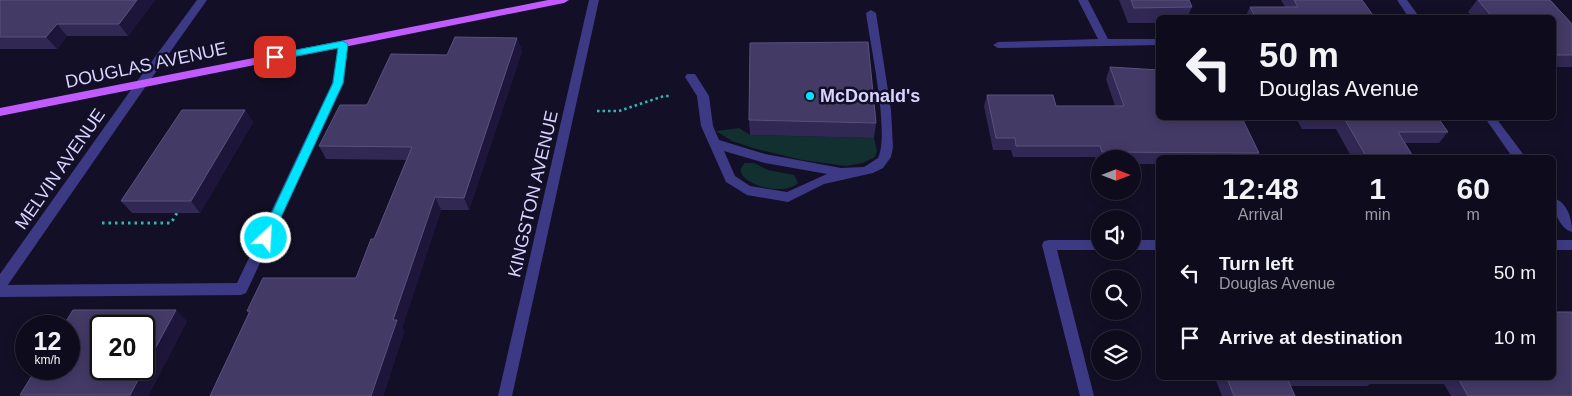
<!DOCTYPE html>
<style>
:root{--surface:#0e0b1c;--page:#1c1929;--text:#f1f3f6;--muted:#9b9ba3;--line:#2e2b3b}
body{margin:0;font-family:Helvetica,sans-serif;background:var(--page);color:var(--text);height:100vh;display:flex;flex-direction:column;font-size:19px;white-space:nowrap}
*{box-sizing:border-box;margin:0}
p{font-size:16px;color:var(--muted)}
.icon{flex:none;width:28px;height:28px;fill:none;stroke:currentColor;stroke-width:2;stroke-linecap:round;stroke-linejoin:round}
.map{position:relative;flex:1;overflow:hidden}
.side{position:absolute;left:1156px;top:155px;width:400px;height:225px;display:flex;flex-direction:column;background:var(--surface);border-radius:8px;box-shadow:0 2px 12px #0003,0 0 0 1px var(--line)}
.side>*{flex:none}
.top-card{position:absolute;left:1156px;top:15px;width:400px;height:105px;border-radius:8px;box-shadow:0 2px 12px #0003,0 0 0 1px var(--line);background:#0e0b1c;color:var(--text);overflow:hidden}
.needle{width:32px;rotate:90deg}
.buttons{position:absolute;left:1091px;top:150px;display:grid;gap:10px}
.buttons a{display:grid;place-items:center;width:50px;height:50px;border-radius:50%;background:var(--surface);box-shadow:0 2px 12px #0003,0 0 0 1px var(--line);font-size:25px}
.speed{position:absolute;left:15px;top:315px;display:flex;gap:10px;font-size:25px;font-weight:700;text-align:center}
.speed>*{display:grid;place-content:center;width:65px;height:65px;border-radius:50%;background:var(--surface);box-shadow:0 2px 12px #0003,0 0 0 1px var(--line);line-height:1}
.speed small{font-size:12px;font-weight:400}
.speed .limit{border:2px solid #111;border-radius:8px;background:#fff;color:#111}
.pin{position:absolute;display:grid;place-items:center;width:42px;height:42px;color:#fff;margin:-21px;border-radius:10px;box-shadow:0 2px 8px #0006}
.me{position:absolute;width:55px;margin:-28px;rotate:25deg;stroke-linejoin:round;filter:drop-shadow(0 0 4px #0008)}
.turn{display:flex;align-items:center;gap:18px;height:105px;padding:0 20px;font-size:22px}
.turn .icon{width:65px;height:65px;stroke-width:2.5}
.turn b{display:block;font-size:35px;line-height:42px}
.eta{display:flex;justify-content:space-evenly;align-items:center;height:85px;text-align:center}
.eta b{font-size:30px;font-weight:800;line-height:35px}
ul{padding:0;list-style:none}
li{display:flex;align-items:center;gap:15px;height:65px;padding:0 20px}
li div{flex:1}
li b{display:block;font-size:19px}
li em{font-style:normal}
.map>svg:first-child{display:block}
.green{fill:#12302f}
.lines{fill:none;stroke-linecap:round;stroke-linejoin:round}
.path-far1{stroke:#2fb8b0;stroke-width:2.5;stroke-dasharray:2.5 3;stroke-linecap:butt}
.path{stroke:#2fb8b0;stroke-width:3;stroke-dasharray:2.5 4;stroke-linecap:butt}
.service{fill:#3d3a85;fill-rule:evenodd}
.minor{fill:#3d3a85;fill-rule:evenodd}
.tertiary{fill:#3d3a85;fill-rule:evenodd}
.primary{fill:#c25bff;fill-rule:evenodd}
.wall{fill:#312854}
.shaded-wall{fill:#1d163a}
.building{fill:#433a66;stroke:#5a527e;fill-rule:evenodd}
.route{fill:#00e5ff;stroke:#0095a6}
.poi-dot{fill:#00e5ff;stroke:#130f26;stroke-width:2}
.labels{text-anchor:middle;stroke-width:5;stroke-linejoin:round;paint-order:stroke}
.street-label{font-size:18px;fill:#d9d4ff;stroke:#130f26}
.poi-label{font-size:18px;font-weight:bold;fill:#d9d4ff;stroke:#130f26;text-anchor:start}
</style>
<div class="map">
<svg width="1572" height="396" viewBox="0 0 1572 396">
<rect width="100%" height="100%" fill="#130f26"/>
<g class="green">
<path d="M739 128 750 135 874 138 877 151 875 157 863 163 846 166 802 160 753 148 732 141 716 131Z"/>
<path d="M745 163H754L768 170 794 175 798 183C782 199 725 180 745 163Z"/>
</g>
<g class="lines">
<path class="path-far1" d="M597 111H619L664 96H671"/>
<path class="path" d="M102 223H171L177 213"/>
<g class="service">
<path d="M1078 0H1088L1108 39H1159V45L998 48 993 45 998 42 1098 39Z"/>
<path d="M871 10 876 13 891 110 893 147 891 157 883 168 873 173 824 184 788 202 747 195 726 182 701 126 697 96 685 77 687 74H695L709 96 713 126 719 140 765 154 841 168 864 167 878 158C890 133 870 44 866 13ZM724 151 765 163 827 174 787 192 750 186 735 176Z"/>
<path d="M343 41 348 44 344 83 246 293 241 295 0 297V285L237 283 332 83 338 44Z"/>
</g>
<g class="minor">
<path d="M197 0H207L146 86H138L136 83 138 80Z"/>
<path d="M589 0H599L512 396H498Z"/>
<path d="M1397 0H1407L1420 18H1409Z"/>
<path d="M1485 118H1496L1526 158H1513Z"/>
<path d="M1554 198C1568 203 1572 220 1572 232 1559 228 1553 210 1554 198Z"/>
<path d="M1049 240H1100V250H1057L1094 396H1080L1042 245 1044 241Z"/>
<rect x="1132" y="240" width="27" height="10"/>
<rect x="1554" y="240" width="18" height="10"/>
</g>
<path class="tertiary" d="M142 79 148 83 146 86 5 289 0 291V274L138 80Z"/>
<path class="primary" d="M548 0H569L564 3 0 116V108Z"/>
</g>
<g class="wall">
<path d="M0 0H155L128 36H67L57 49H0Z"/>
<path d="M1119 0H1189L1192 7 1187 18H1159V23H1128Z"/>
<path d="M1281 0H1362L1375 18H1245L1250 7H1285Z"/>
<path d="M1477 0H1550L1572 24V67H1554V18H1473L1468 12Z"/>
<path d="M517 38 522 51 469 210H441L402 328 404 332 383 396H210L249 313 247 311 356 278 374 239 406 160 326 159 319 146 367 105Z"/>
<path d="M1110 67 1187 120 1259 153 1256 158H1159V164H1132V159H1100V163H1097L1095 157H1013L1011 150H993L984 106 987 95 1056 106H1115L1106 79Z"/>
<path d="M245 110 253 122 200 213H132L121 201Z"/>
<path d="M1296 118H1438L1448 132 1439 143H1405L1414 158H1352L1336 129H1302Z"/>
<path d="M749 120 876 123 874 138 750 135Z"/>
<path d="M187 321 148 396H22L20 395Z"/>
<path d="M1215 378H1554L1572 396H1451L1444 384H1370L1367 386H1291L1295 396H1222Z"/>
</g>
<g class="shaded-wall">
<path d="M137 0H155L128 36 119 24Z"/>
<path d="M57 24 67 36 57 49 46 37Z"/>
<path d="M517 38 522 51 469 210 464 198Z"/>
<path d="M245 110 253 122 200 213 191 201Z"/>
<path d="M435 197 441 210 402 328 404 332 383 396H371L393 320Z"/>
<path d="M176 310 187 321 148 396H132L130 395Z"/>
</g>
<g class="building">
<path d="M0 0H137L119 24H57L46 37H0Z"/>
<path d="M1131 0H1189L1192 7 1134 8Z"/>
<path d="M1294 0H1362L1375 18H1256L1250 7H1298Z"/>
<path d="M1478 0H1550L1572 24V55H1554V18H1493Z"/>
<path d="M455 37 517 38 464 198 435 197 393 320H397L371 396H210L250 311H247L263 278H356L371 239H374L412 147 319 146 340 105H367L391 54 447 55Z"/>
<path d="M868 42 876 123 749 120 750 43Z"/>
<path d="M1110 67 1159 70V118H1187V120H1243L1259 153 1102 152 1100 146H1016L1015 138H996L987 95H1053L1056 106H1124Z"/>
<path d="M182 110H245L191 201H121Z"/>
<path d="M1320 118H1438L1448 132H1398L1414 158H1367L1344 118Z"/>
<path d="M73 310H176L130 395H20L36 369H69V326H63ZM101 326H144V369H101Z"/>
<path d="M1554 312H1572V396H1468L1458 378H1554Z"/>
<path d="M1227 378H1287L1295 396H1234Z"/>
</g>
<path class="route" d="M343 41 348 44 343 83 270 241H261L260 238 333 83 338 48 275 60 270 57 275 54Z"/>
<circle class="poi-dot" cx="810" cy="96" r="5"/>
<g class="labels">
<g class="street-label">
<text transform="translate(146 65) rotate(-12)" y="6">DOUGLAS AVENUE</text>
<text transform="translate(60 169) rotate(-55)" y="6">MELVIN AVENUE</text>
<text transform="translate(533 194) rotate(-77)" y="6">KINGSTON AVENUE</text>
</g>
<g class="poi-label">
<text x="820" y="102">McDonald's</text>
</g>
</g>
</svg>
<div class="buttons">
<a><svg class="needle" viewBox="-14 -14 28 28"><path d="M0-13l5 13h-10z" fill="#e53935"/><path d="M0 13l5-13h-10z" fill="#9b9ba3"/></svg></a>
<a><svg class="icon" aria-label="sound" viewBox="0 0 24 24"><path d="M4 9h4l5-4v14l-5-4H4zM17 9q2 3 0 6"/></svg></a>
<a><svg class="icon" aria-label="search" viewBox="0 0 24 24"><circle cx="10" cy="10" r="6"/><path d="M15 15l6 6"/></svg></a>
<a><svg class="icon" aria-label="layers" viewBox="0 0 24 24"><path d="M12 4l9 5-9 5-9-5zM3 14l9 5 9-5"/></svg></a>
</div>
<div class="speed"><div>12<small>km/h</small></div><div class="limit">20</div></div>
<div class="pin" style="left:275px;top:57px;background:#d93025"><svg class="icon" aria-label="arrive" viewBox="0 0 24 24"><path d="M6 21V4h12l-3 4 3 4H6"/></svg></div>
<svg class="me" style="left:266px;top:238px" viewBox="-20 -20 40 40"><circle r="17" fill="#00e5ff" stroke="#fff" stroke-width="3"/><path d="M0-11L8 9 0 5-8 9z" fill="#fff"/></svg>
<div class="top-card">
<div class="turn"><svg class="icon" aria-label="left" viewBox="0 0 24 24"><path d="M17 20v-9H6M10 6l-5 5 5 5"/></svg><div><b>50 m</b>Douglas Avenue</div></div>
</div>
<section class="side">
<div class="eta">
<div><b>12:48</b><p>Arrival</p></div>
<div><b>1</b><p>min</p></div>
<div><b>60</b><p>m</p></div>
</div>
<ul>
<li><svg class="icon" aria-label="left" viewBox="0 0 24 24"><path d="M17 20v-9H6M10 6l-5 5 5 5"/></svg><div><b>Turn left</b><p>Douglas Avenue</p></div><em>50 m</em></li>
<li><svg class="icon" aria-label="arrive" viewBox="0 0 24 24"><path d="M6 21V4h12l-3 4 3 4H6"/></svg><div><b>Arrive at destination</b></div><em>10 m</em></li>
</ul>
</section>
</div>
